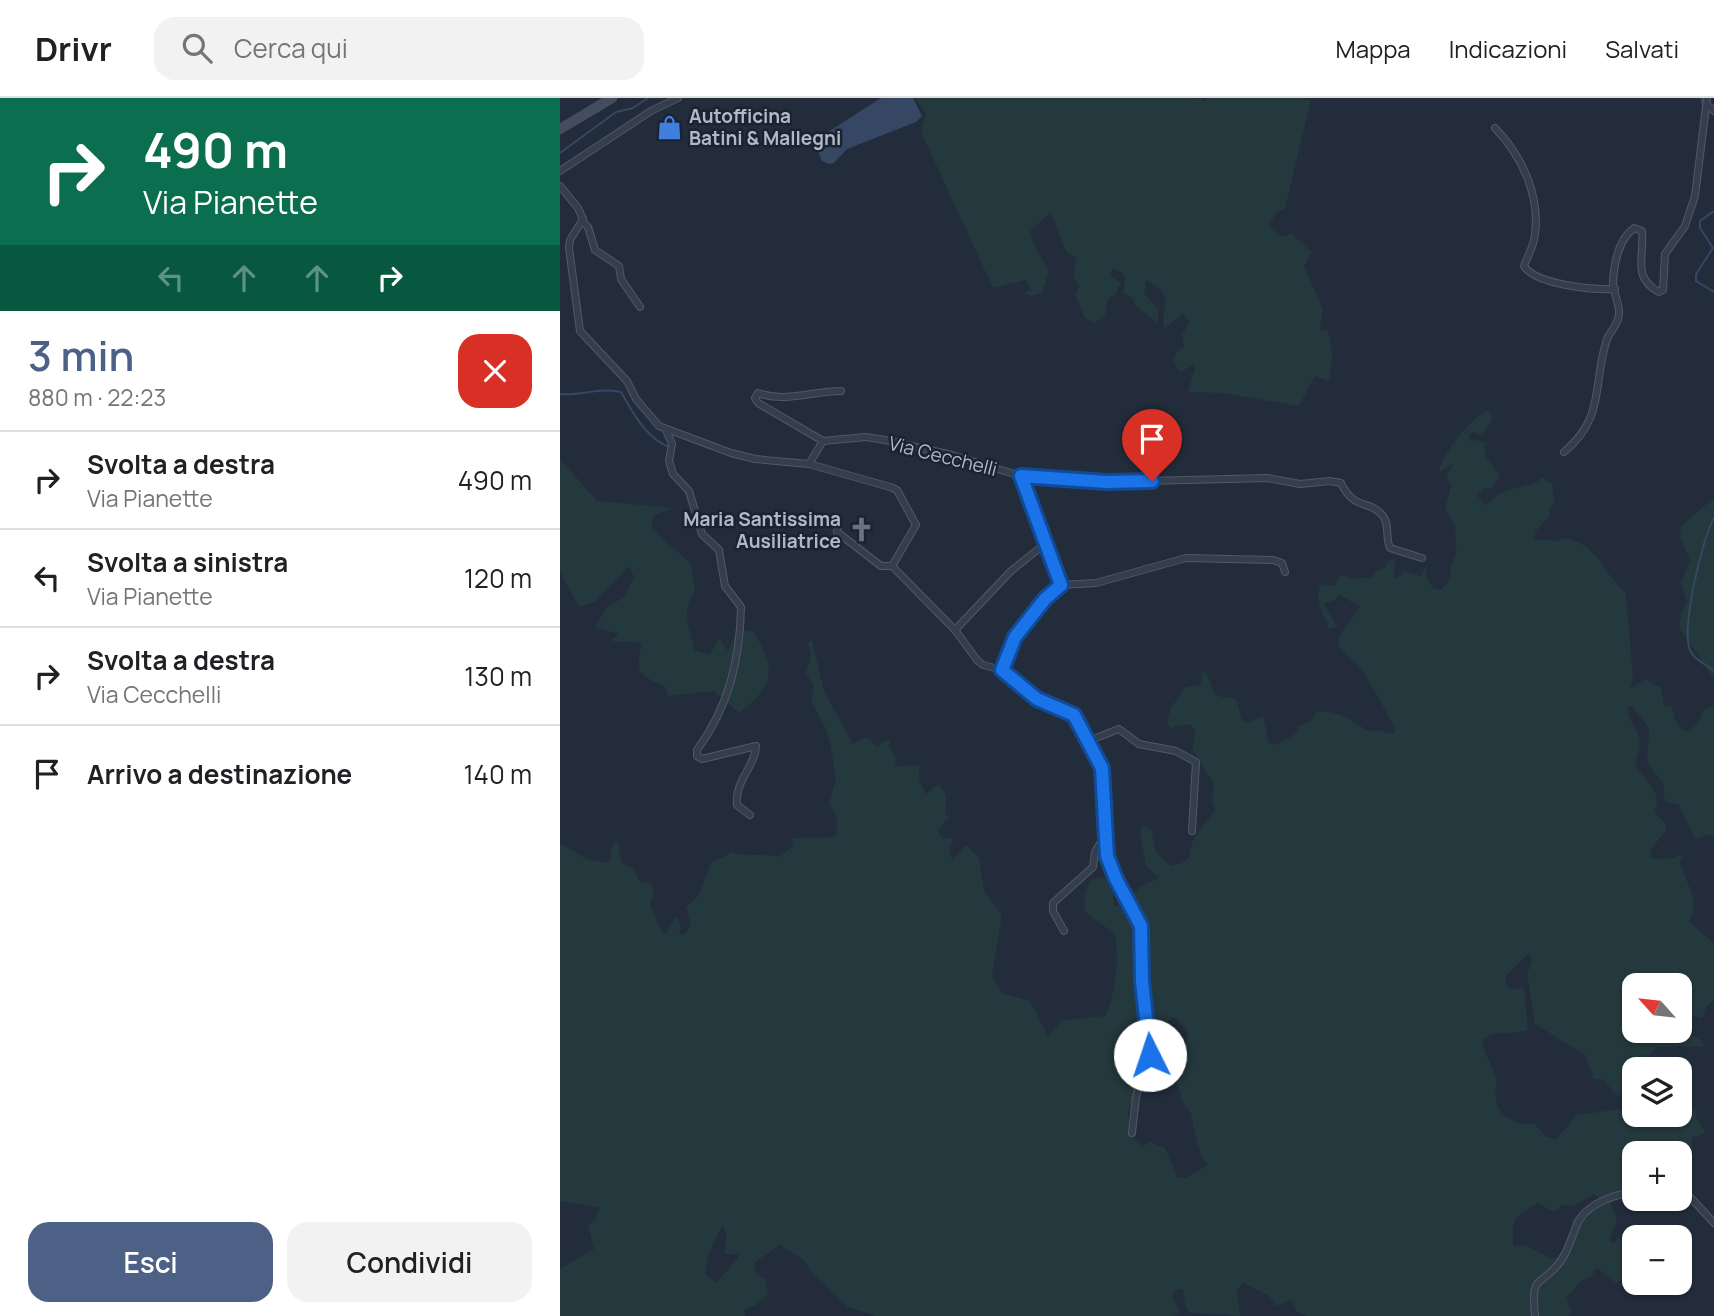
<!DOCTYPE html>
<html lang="it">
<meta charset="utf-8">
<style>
:root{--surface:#fff;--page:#f2f2f2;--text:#202124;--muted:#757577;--line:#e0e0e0;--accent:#4c6185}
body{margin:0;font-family:Manrope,sans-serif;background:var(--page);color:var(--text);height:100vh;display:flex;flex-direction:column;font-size:26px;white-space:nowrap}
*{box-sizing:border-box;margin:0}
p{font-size:23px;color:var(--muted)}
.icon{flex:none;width:38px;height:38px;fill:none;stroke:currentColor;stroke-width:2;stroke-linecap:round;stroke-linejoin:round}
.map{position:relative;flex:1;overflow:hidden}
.sheet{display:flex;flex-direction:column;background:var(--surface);width:560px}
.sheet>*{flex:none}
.hud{background:#0b6e4f;color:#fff;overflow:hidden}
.needle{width:46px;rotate:297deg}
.controls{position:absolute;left:1062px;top:875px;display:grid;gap:14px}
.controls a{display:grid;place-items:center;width:70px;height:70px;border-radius:14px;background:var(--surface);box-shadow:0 2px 5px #0004;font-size:35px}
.pin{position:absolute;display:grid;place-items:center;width:60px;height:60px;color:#fff;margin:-72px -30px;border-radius:50% 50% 50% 0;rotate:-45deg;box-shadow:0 0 7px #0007}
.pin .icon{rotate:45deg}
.me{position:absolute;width:77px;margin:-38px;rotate:356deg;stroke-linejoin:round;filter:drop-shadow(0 0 5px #0008)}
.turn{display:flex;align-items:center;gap:24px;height:147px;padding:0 28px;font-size:32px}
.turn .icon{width:91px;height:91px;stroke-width:2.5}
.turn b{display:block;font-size:49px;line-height:60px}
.lanes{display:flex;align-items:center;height:66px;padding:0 28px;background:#0003;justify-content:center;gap:35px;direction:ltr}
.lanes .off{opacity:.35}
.round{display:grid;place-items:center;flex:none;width:74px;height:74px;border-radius:21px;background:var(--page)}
.overview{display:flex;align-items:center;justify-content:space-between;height:119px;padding:0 28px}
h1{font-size:42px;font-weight:600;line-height:52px;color:var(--accent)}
.button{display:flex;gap:14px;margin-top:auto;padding:14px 28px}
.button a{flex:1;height:80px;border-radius:21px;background:var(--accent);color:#fff;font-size:28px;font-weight:600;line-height:80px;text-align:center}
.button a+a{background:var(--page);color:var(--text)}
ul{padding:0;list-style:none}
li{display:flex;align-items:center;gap:21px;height:98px;padding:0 28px;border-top:2px solid var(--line)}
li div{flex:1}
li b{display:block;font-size:26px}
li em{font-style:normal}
header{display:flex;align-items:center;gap:42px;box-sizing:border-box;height:98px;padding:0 35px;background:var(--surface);border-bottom:2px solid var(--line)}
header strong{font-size:33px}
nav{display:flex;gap:38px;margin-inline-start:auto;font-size:24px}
.search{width:490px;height:63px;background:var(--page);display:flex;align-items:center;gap:18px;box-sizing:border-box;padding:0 24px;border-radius:21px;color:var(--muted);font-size:26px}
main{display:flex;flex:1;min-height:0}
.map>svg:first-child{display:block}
.green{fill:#24393d;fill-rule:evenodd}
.water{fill:#354763}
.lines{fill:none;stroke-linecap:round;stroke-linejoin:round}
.stream{stroke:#354763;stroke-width:2}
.street-casing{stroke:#515966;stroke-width:8}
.secondary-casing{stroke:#515966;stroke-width:10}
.street{stroke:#353e4c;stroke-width:6}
.secondary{stroke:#434d5f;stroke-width:9}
.route-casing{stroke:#114b97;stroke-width:18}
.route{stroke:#1a73e8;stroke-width:12}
.labels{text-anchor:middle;stroke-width:5;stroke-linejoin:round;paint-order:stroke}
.poi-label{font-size:19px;font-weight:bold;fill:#b1b9c7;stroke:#1b2330;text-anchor:start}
.street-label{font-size:19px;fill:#b1b9c7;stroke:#1b2330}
</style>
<header>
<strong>Drivr</strong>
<div class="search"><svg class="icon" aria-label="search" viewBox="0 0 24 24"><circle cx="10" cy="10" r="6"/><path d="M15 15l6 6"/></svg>Cerca qui</div>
<nav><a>Mappa</a><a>Indicazioni</a><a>Salvati</a></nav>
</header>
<main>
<section class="sheet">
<div class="hud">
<div class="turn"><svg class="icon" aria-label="right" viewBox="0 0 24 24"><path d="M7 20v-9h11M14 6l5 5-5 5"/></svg><div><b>490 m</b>Via Pianette</div></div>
<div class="lanes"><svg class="icon off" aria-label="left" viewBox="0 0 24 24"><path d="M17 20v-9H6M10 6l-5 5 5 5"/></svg><svg class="icon off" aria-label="ahead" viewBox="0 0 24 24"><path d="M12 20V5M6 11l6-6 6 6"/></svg><svg class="icon off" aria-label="ahead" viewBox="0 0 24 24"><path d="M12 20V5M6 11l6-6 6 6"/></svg><svg class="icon" aria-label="right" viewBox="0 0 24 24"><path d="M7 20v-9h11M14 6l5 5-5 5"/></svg></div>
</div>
<div class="overview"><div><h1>3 min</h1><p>880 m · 22:23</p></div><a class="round" style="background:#d93025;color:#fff"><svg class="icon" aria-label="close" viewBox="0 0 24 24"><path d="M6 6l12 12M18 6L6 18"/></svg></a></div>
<ul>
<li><svg class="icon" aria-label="right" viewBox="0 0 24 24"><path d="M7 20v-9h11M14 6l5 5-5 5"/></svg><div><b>Svolta a destra</b><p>Via Pianette</p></div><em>490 m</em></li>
<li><svg class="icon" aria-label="left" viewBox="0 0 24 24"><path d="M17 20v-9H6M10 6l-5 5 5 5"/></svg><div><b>Svolta a sinistra</b><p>Via Pianette</p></div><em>120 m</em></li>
<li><svg class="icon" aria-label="right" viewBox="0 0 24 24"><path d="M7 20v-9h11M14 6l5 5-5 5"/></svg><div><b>Svolta a destra</b><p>Via Cecchelli</p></div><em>130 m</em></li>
<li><svg class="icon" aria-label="arrive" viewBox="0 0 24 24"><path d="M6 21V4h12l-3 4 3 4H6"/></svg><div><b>Arrivo a destinazione</b></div><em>140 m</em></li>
</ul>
<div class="button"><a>Esci</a><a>Condividi</a></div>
</section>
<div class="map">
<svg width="1154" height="1218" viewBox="0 0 1154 1218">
<rect width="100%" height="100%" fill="#222c3b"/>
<g class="green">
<path d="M355 0H634L646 3V0H743L751 3 725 110 715 116 709 128 722 138 732 136 752 154 744 168 763 211 760 231 768 233C774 251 772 264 769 283L755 278 739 308 662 295 628 294 635 270 633 267 621 274 613 264 616 255 624 249 622 237 629 224 623 215 604 231C599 207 619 201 586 182L584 195 599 212 598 225 575 207 573 200 563 195 565 180 561 174 553 170 550 178 561 185 556 196 548 201 545 217 535 225 525 220 515 197 520 187 513 179 517 160 506 154 491 114 470 133 475 149 489 172 482 195 471 198 464 196 471 191 466 182 433 190 361 34 366 16Z"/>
<path d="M927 313 931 315 932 322 922 337 913 334 909 337 910 343 917 342 925 346C921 362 935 366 940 379L931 391 925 390 917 397 925 407C931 404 938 396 944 394 955 390 966 387 977 384L981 379 992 386 995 406 990 409V418L976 433 974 441 999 443 1003 440C1033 445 1038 463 1055 484 1058 488 1063 491 1066 496L1073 580 1070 591 1085 581 1101 590 1104 609 1112 608C1114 620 1116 632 1129 633L1139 624 1143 613 1154 607V741L1150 736 1135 741 1119 707 1108 705 1104 700V686L1087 665 1089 631 1072 608 1067 610C1072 635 1088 632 1075 665 1082 681 1105 695 1094 713L1106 727V732L1090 753 1092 761 1113 760 1123 756 1120 764C1126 787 1141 801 1129 824L1154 845V902L1146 909 1143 918 1139 920 1126 915 1120 917V887H1074V933H1120V926L1124 935C1131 937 1142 939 1144 948L1097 949 1086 962 1092 971H1074V995L1058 998 1042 981H1034L1025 957 975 926 967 876 972 864 969 855 945 879 947 888 952 891 964 890 968 933 932 936 922 943C925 958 932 966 936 979 938 987 934 994 936 1002 939 1020 959 1028 975 1026L986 1039 996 1041 1017 1017 1061 1011 1074 1003V1017L1089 1018 1102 1028 1111 1022 1123 1021 1125 1011 1131 1007 1133 1012 1137 1013 1136 1020 1146 1035 1132 1040V1049L1120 1069V1055H1074V1092L1055 1096 1039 1103 1019 1120 997 1165 974 1185 971 1191 973 1218H747L736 1213 731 1202 716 1208 708 1197 683 1185 677 1193 680 1218 630 1215 625 1207 623 1191H617L612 1197 620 1216 614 1218H316L288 1209 253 1176 243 1161 220 1147 194 1165 196 1176 205 1181 208 1196 196 1207 184 1211 185 1218H0V1171L34 1151 28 1128 35 1122 40 1110 0 1103V747L3 746 26 761 49 765 53 746 57 743 62 765 73 770 80 784 91 785 94 794 90 807 102 834 106 836 115 820H119L120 837 125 836 131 827 126 809 139 797 151 765 172 754C189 760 203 754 219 759L232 749 233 740 276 739C278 725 278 717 269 706L276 680 270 644 265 629 252 605 253 586 246 576 251 557 248 545 252 542 264 593 293 646 305 640 310 641 317 649 327 642 331 643 329 648 336 661 335 668 359 667V682L366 696 378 686C389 697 386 702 385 716L390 719 377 732 383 741 394 739 389 750 392 762 406 747 419 760 424 793 442 817 432 877 442 895 470 903 488 938 502 922 546 918C556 890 559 866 555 836L525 814V795L530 782 545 779 553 795 554 807 561 809 581 788 599 780 586 768 580 735 583 728 591 730 596 754 611 768 622 765 629 759C632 734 644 731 655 711L652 703 654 686 632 651 636 633 630 626 611 630 607 625 610 611 626 589 641 587 642 575 645 573C651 581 652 596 658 598 664 600 670 599 676 601L682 622 689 625 703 617 709 645 716 647 737 635 738 629 751 623 757 614C778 611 793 624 810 634L816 632 835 636 833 626 802 571 779 549V538L800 509 779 496 775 502 764 505 777 529 768 531C765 514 753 505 761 486L775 488 779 478 784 477 791 481 812 479 818 472 825 470 827 464 835 461 834 479 837 481 844 473 861 478 866 467 867 481 873 490 881 492 890 481 891 468 897 452 895 448C898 435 894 422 885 412L891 388 886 379 894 365 880 374 879 371C886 353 909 321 927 313ZM614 919 628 934 625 949 611 961 607 970 619 990 623 1005 631 1015 636 1041 642 1060 648 1067 626 1080H618L605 1050 590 1044 583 1048 572 1039 568 1015 574 994 581 974 597 958 586 931 596 925 600 928ZM1033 1097 1039 1099 1013 1120C1010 1137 1008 1147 996 1160L988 1159 965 1147 953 1148V1126L957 1119 977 1105 994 1114 1002 1107 1014 1108ZM163 1127 167 1137 164 1156H178V1160L157 1184 146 1177C146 1155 154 1144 163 1127Z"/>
<path d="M0 361 37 403 114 410 94 417 91 430 131 466 135 493C120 515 130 528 134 552L150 557 159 540 168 553 176 534 192 533C218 568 214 589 179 615L154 593 108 598 105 589C78 576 75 575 82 545L51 543 59 536 35 529 46 510 64 499 74 479 69 468 35 504 19 509 0 474Z"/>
<path d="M1154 400V581L1119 529 1121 516 1127 503 1121 484 1130 463 1120 438 1121 428Z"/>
<path d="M1074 1095V1099L1050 1102 1057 1123 1049 1143 1054 1145 1059 1139 1060 1143 1064 1144 1063 1150 1069 1144 1074 1145V1174L1056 1185 1037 1170 1031 1179 1022 1182 1006 1200 1012 1214 1008 1218H976L974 1192 976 1186 999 1167 1021 1122 1040 1105Z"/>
</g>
<path class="water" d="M321 0H353L362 18 356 24 287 51 274 65 269 66 262 63 255 47 257 41Z"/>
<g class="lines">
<g class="stream">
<path d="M1141 0 1143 6"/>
<path d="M0 55 56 14 73 10 88 0"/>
<path d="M1154 113 1140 123V130L1153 150 1136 176V183L1154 194"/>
<path d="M0 296C20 298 41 289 61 294 73 315 86 340 109 349"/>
<path d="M1154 420C1142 441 1121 530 1130 552 1134 562 1146 566 1154 573"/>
</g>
<defs>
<g id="street">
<path d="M1146 6 1154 13"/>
<path d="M935 30C962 58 980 97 975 136 974 148 968 157 964 168 976 187 1033 192 1055 191"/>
<path d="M0 73 91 13 118 0"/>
<path d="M0 88 18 110 23 121 10 142 9 150 20 233 67 283 76 301 99 328 171 355 195 361 249 366 330 389 337 392 356 427 332 468 395 532 417 562 423 567 442 572"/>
<path d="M23 124 28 129 35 152 59 168 61 181 80 209"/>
<path d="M106 332 112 346 109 363 113 376 129 393 142 436 159 452 165 488 181 509C180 562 169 608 137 652V658L142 661 196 648C196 667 174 684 177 707L190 717"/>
<path d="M263 343 198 305 195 300 198 295C226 305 252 293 281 293"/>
<path d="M1004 354C1046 319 1032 287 1047 241 1050 233 1059 226 1059 216 1060 206 1053 195 1053 184 1054 165 1059 141 1074 130L1082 133C1085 158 1071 179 1099 194L1103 192 1105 156 1125 128 1135 98 1147 0"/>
<path d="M249 366 263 343 306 339 325 342 392 357 461 378 500 381 547 384 707 380 740 386 770 383 781 385C795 414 808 400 823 418 830 427 825 440 830 450L862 460"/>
<path d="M461 378 501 487 485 501 455 539 442 572 477 602 514 617 542 670 547 758 556 781 581 828 582 883 591 949 576 999 572 1035"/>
<path d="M278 426 277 434 321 468H332"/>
<path d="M501 487 536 485 626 460 713 462 722 465 725 474"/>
<path d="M395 532 451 473 481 449 484 444"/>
<path d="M528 643 559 631 579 646 616 653 636 664 632 733"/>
<path d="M504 833 493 813V805L533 769 535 754 545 737"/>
<path d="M1120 1088 1154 1125"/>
<path d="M975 1218C971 1175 978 1192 1000 1164 1008 1153 1011 1141 1016 1129 1024 1106 1053 1097 1074 1094"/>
</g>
<path id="secondary" d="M0 31 52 0"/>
</defs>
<use href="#street" class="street-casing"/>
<use href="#secondary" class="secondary-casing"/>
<use href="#street" class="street"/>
<use href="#secondary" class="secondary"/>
</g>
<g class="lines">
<defs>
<path id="route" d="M590 957 582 883 581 828 556 781 547 758 542 670 514 617 477 601 442 572 455 539 485 501 501 487 461 378 547 384 592 383"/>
</defs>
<use href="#route" class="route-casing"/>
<use href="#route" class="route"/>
</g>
<defs>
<symbol id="shop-bare" viewBox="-9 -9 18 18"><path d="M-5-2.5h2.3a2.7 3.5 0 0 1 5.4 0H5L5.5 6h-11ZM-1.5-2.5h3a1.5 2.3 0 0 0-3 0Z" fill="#3f7fe0" stroke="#1b2330" stroke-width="2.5" paint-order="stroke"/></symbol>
<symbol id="church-bare" viewBox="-9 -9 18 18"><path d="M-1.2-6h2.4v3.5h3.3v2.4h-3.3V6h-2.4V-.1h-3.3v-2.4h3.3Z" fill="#6b7280" stroke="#1b2330" stroke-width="2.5" paint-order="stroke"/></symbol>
</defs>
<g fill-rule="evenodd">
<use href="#shop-bare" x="92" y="12" width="35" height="35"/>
<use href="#church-bare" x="284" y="414" width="35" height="35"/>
</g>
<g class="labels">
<g class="poi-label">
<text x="129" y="25">Autofficina<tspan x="129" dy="22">Batini &amp; Mallegni</tspan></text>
<text x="281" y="428" text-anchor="end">Maria Santissima<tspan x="281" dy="22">Ausiliatrice</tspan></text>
</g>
<g class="street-label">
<text transform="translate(383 358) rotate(14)" y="7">Via Cecchelli</text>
</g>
</g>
</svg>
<div class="controls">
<a><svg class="needle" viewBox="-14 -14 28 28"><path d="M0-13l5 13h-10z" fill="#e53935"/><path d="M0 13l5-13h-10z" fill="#757577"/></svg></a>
<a><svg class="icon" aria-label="layers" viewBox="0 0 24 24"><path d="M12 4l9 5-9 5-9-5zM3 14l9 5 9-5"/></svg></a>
<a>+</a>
<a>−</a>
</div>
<div class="pin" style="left:592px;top:383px;background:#d93025"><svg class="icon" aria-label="arrive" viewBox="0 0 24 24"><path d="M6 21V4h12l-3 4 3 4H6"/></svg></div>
<svg class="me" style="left:590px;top:957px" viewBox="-20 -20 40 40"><circle r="19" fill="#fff"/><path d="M0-13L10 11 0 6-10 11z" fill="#1a73e8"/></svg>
</div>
</main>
